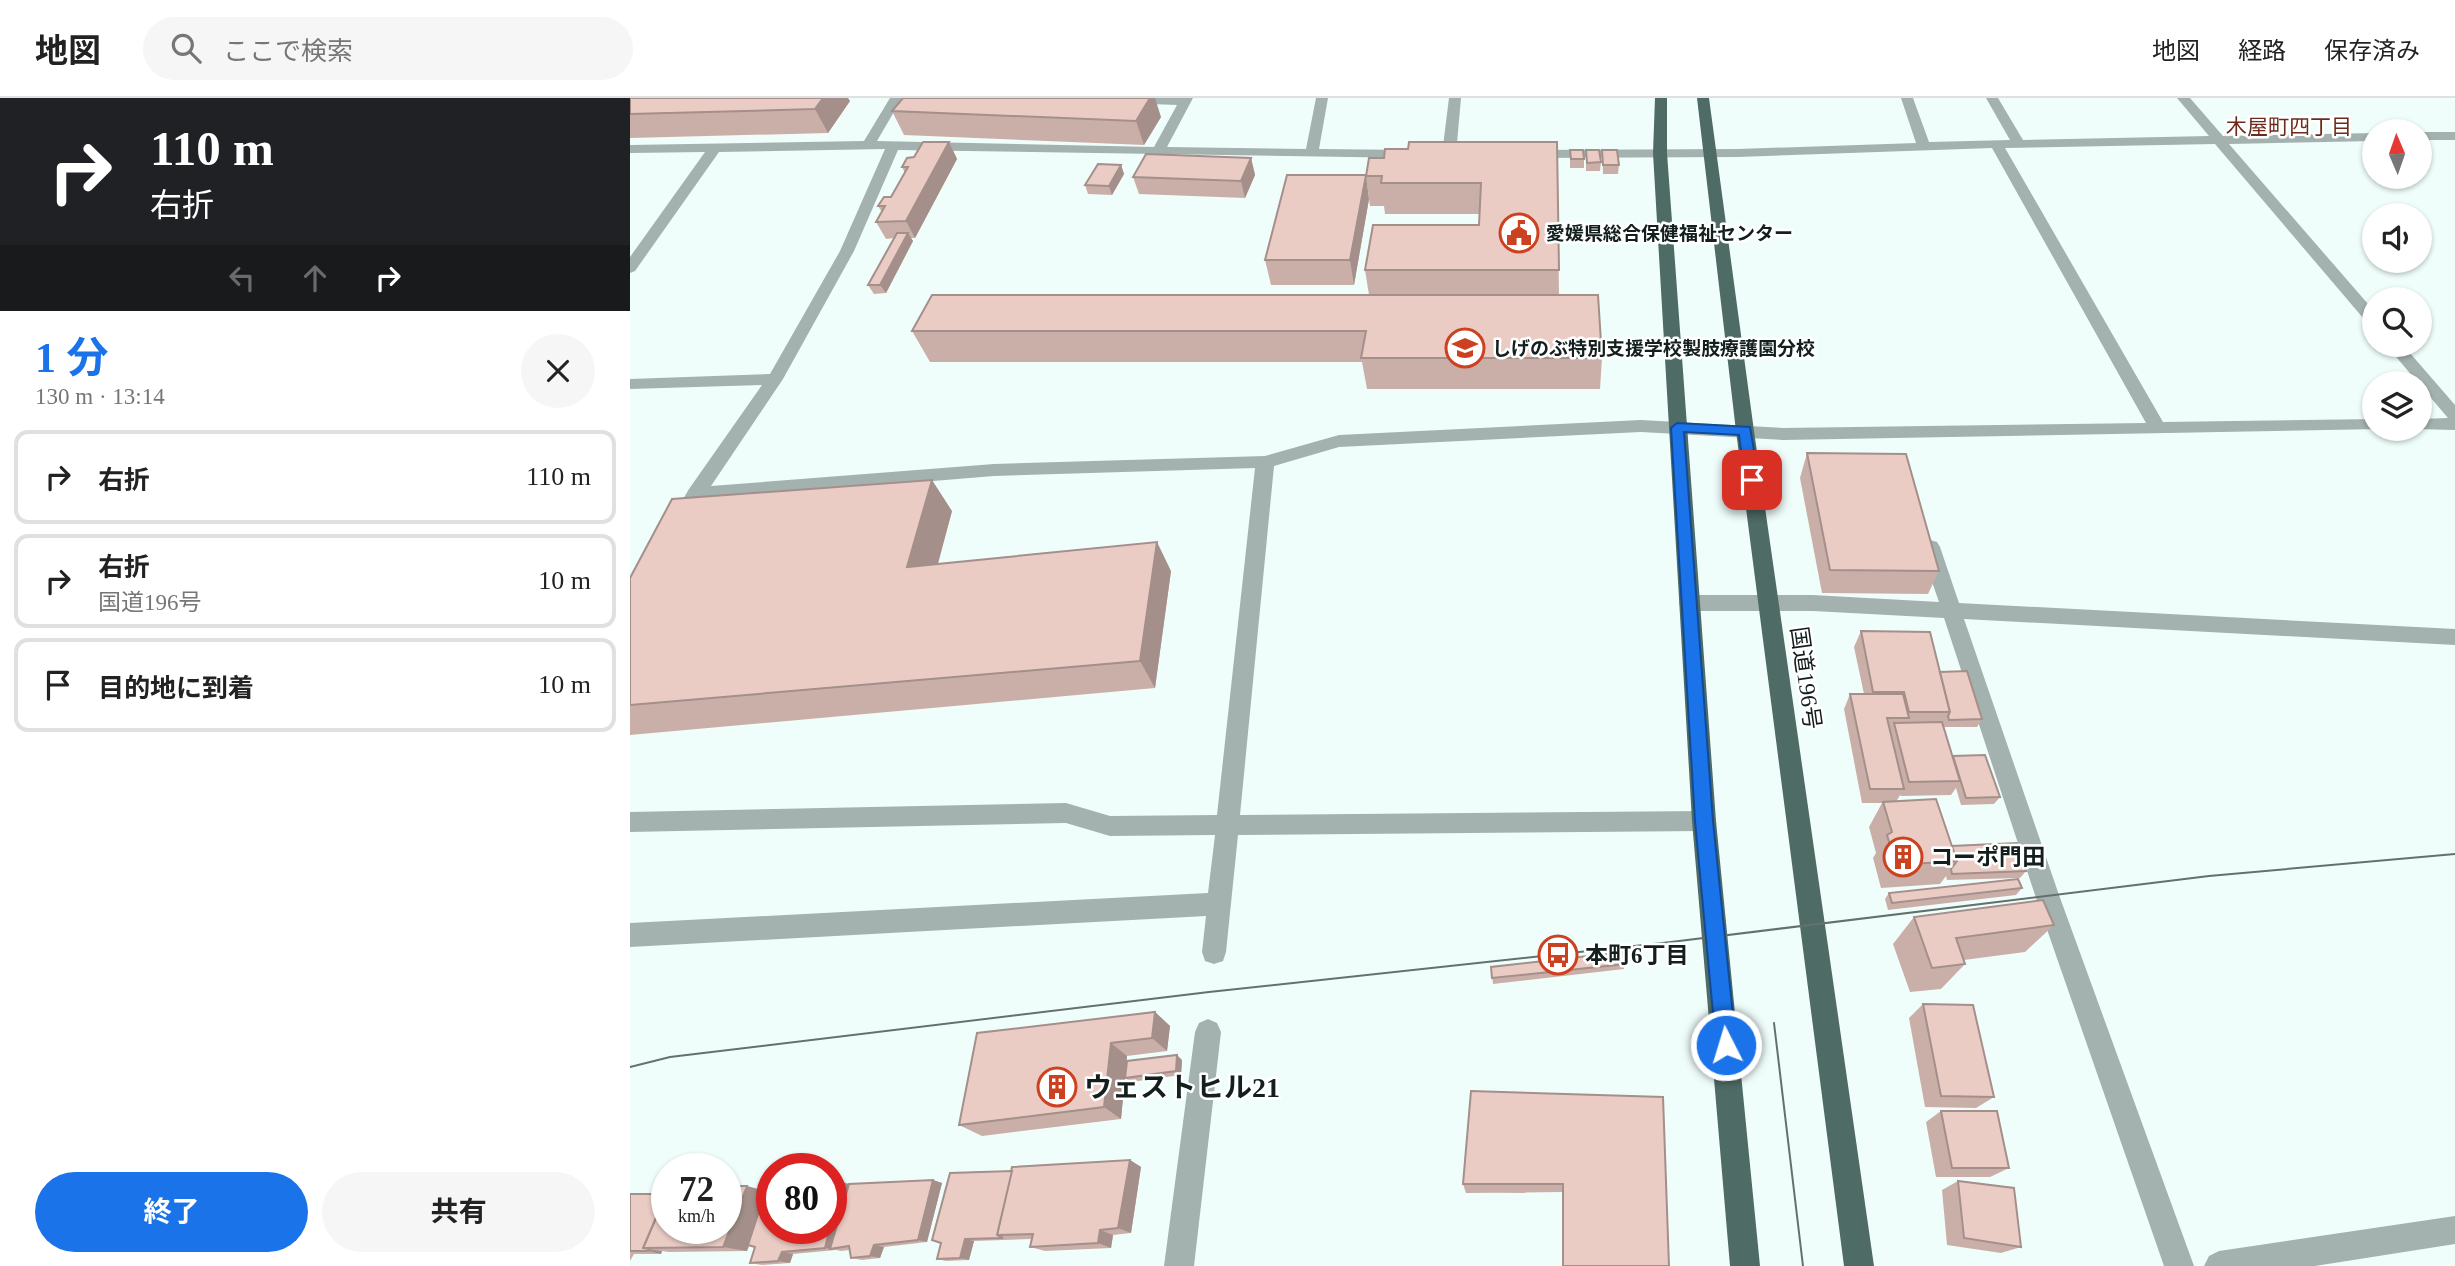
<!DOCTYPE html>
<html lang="ja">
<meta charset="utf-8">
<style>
:root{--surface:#fff;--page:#f6f6f6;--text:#222;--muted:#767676;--line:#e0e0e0;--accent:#1a73e8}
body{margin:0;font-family:"Times New Roman","Noto Sans JP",serif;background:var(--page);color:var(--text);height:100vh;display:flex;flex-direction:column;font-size:26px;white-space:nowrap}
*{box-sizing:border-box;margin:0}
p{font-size:23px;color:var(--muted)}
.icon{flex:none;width:38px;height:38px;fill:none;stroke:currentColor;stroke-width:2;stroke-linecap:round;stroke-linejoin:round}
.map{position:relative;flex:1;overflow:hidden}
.side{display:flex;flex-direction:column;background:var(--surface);width:630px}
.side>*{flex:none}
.banner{background:#202124;color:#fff;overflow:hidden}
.needle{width:46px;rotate:358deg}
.controls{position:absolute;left:1732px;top:21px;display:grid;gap:14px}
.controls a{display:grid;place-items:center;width:70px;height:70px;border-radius:50%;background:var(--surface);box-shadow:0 2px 5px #0004;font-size:35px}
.speed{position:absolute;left:21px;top:1055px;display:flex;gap:14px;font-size:35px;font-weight:700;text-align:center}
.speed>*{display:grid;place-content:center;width:91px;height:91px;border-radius:50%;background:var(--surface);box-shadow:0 2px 5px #0004;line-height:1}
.speed small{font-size:18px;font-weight:400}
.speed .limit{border:10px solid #d22;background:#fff;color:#111}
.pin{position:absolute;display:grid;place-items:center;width:60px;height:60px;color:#fff;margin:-30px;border-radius:14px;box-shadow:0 4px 10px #0006}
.me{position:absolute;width:77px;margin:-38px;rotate:355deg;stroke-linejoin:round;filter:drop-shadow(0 0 5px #0008)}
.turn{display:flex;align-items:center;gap:24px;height:147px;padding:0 35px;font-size:32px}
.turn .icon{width:91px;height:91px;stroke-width:2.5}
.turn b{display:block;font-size:49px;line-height:60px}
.lanes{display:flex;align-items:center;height:66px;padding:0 35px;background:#0003;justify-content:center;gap:35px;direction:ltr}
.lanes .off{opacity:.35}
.round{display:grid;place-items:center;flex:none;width:74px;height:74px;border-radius:37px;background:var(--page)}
.head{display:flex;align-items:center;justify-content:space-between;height:119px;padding:0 35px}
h1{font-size:42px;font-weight:700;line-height:52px;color:var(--accent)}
.primary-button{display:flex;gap:14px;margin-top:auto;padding:14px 35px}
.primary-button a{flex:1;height:80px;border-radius:42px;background:var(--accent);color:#fff;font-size:28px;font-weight:700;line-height:80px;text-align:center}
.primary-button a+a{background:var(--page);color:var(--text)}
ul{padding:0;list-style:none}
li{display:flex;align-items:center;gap:21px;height:94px;margin:0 14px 10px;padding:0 21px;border:4px solid var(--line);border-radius:14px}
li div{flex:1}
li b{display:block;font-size:26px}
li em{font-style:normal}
header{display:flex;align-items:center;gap:42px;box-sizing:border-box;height:98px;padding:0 35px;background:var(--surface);border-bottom:2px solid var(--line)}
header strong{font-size:33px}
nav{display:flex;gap:38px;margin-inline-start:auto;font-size:24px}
.search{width:490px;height:63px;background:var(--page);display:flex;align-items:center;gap:18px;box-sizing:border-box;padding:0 24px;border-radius:38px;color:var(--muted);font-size:26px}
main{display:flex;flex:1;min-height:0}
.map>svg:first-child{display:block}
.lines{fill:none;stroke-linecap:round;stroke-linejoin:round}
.minor{fill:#a3b2af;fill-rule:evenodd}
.trunk{fill:#4e6b66;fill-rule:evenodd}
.tram{stroke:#63716e;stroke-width:2}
.wall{fill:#caafa9}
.shaded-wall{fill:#a48f8a}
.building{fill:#ebccc5;stroke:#a48f8a;stroke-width:2}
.route{fill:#1a73e8;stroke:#114b97;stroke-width:2}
.labels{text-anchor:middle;stroke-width:5;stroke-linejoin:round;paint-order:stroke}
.far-poi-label{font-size:19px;font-weight:bold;fill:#121f1d;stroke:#fff;text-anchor:start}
.far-neighbourhood-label{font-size:21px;fill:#6d2a1a;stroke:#fff}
.street-label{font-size:23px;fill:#121f1d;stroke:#fff}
.poi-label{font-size:23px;font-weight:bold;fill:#121f1d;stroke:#fff;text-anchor:start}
.near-poi-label{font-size:28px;font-weight:bold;fill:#121f1d;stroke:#fff;text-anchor:start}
</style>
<header>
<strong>地図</strong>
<div class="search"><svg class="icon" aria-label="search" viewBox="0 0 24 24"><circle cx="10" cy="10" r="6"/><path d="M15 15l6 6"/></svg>ここで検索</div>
<nav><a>地図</a><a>経路</a><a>保存済み</a></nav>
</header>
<main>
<section class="side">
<div class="banner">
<div class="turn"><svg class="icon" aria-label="right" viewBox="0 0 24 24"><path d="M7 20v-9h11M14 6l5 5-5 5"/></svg><div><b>110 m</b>右折</div></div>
<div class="lanes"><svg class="icon off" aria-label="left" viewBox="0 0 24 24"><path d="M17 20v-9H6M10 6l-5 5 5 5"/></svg><svg class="icon off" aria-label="ahead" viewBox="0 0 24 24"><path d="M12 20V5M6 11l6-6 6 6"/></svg><svg class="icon" aria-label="right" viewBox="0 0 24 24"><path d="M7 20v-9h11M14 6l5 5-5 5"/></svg></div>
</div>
<div class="head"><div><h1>1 分</h1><p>130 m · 13:14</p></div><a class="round"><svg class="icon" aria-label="close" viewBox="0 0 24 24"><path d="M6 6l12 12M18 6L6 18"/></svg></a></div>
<ul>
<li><svg class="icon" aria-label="right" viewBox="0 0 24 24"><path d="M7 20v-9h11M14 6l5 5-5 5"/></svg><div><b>右折</b></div><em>110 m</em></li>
<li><svg class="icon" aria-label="right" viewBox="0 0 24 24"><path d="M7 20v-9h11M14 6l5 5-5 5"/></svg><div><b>右折</b><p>国道196号</p></div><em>10 m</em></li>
<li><svg class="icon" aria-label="arrive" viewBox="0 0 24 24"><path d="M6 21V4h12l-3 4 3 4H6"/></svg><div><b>目的地に到着</b></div><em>10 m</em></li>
</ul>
<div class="primary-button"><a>終了</a><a>共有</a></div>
</section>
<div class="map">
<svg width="1825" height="1168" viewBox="0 0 1825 1168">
<rect width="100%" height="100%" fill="#f0fefb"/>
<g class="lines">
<g class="minor">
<path d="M260 0H272L247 43 524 49 547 7 467 4 461 0H563L537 49 676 51 686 0H698L689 51 782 52 789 56 782 60 268 52 224 153 153 281 81 388 364 366 635 358 709 337 1011 322 1153 330 1516 325 1362 50 1108 59 898 60 891 56 898 52 1108 51 1286 45 1271 0H1283L1299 44 1380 42 1356 0H1368L1393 42 1579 38 1547 0H1560L1593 38 1745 35V43L1599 46 1745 214V229L1739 227 1585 46 1375 50 1533 324 1745 321V331H1751L1153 342 1011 334 709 349 644 368 610 717 1074 713 1082 716 1086 723 1082 730 1074 733 608 737 596 854 593 863 584 866 575 863 572 854 576 818 0 849V825L578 795 585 737 480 738 436 725 0 734V714L436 705 480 718 587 717 625 370 364 378 71 402C67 409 63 410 54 408L52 403 59 391 132 287 0 291V281L140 276 210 153 255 51 89 54 5 173 0 175V159L75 54 0 55V47L234 43Z"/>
<path d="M819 0H831L826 56 819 60 812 56Z"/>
<rect x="1790" y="34" width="35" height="8"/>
<path d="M1756 247H1773L1825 307V332L1784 331H1790V321L1818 320Z"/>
<path d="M1300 442 1307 444 1310 449 1329 505 1825 531V547L1334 521 1429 797 1564 1168H1534L1405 797 1314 520 1183 513H1059L1052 510 1049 505 1052 500 1059 497H1183L1309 504 1290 449 1293 444Z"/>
<path d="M578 921 587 925 591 934 564 1168H534L565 934 569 925Z"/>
<path d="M1825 1118V1146L1685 1168H1574L1579 1158 1589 1153Z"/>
</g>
<g class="trunk">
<path d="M1025 0H1037V55L1086 723 1130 1168H1100L1062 723 1023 55Z"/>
<path d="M1067 0H1079L1124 333 1244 1168H1214L1106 333Z"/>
</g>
<g class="tram">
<path d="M1144 925 1173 1168"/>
<path d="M0 969 40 959 579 894 1041 844 1579 778 1825 756"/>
</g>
</g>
<g class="wall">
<path d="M0 0 220 3 198 35 0 40Z"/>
<path d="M262 13 531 19 514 47 274 37Z"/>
<path d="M319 44 327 61 285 140H281L283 143 256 195 244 196 238 187 264 140 256 141 246 124 252 114 248 108 261 99 275 75 272 69 284 59Z"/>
<path d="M927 44 929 197 972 260 970 291H737L732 264H300L282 233 739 197 735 172 849 127V116H755L754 108H740L736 78 754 60 778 51Z"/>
<path d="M940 52 954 61V70H940Z"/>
<path d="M956 52 971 64 970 73H956Z"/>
<path d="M972 52 989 67 988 76H973Z"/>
<path d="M621 60 625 77 615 100 509 96 503 79Z"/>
<path d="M491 67 494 76 482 97 458 96 455 87Z"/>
<path d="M739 101 724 187H641L635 162Z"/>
<path d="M1177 355 1309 473 1298 496 1192 495 1170 380Z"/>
<path d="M322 413 308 466 541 473 525 590 0 637V480Z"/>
<path d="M1231 533 1310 574 1352 621 1347 629H1314L1323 659 1370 699 1364 706 1331 707 1326 690 1321 697 1271 698 1270 697 1266 704 1322 748 1396 773 1390 780 1317 782 1316 778 1310 786 1251 790 1243 760 1246 755 1239 729 1252 705H1232L1214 611 1220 596H1234L1224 549Z"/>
<path d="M1392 790 1386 797 1258 812 1255 801 1259 795Z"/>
<path d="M1284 819 1424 827 1395 854 1334 862 1335 866 1311 891 1280 894 1263 846Z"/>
<path d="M995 866 994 871 863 886 861 869Z"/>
<path d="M1293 906 1364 999 1346 1010 1295 1009 1279 920Z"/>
<path d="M525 914 540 928 537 953 497 958 491 1021 352 1038 329 1027Z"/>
<path d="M552 962 551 977 501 984 495 980Z"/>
<path d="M841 993 1039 1168H932L933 1094 836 1095 833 1086Z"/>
<path d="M1311 1013 1379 1070 1360 1079H1306L1296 1024Z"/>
<path d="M500 1062 511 1069 501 1135 483 1137 481 1150 415 1153 400 1149 401 1141 344 1143 339 1162 316 1163 307 1161 382 1073Z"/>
<path d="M303 1082 312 1085 297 1144 254 1149 250 1160 232 1162 221 1160 219 1152 211 1153 206 1152 163 1156 160 1165 132 1167 120 1165 125 1149 119 1147 117 1153 39 1154 32 1153 31 1156H4L0 1163V1096H36L135 1093 213 1084 219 1086Z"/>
<path d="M1328 1083 1391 1149 1371 1155 1317 1147 1312 1092Z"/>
</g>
<g class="shaded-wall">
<path d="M193 0H218L220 3 198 35 185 11Z"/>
<path d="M520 0H525L531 19 514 47 506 23Z"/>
<path d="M319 44 327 61 285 140 276 123Z"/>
<path d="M621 60 625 77 615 100 611 83Z"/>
<path d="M491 67 494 76 482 97 479 88Z"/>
<path d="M736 77 739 101 724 187 720 162Z"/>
<path d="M278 135 283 143 256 195 250 187Z"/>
<path d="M302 382 322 413 299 498 277 469Z"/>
<path d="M527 444 541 473 525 590 510 563Z"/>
<path d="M525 914 540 928 537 953 522 940Z"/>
<path d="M481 945 497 958 491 1021 474 1009Z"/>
<path d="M547 957 552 962 551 977 546 973Z"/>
<path d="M500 1062 511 1069 501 1135 488 1130Z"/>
<path d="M303 1082 312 1085 297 1144 288 1142Z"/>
<path d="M213 1084 223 1088 200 1151 206 1152 195 1150Z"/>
<path d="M117 1088 140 1094 117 1153 93 1149Z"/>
<path d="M470 1132 483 1137 481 1150 468 1145Z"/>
<path d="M335 1141 344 1143 339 1162 330 1160Z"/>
<path d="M244 1147 254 1149 250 1160 240 1158Z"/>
<path d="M19 1151 32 1153 31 1156 18 1153Z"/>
<path d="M152 1154 163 1156 160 1165 148 1163Z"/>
</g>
<g class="building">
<path d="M0 0H193L185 11 0 16Z"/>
<path d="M273 0H520L506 23 262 13Z"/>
<path d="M293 44H319L276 123 246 124 255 108H248L254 99H261L278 69H272L277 60 284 59Z"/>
<path d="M779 44H927L929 172H735L743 127H849L851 85H751L752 78H736L739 60H754L755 51H778Z"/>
<path d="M940 52H953L954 61H941Z"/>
<path d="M956 52H969L971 64 957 65Z"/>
<path d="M972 52H987L989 67H973Z"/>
<path d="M516 56 621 60 611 83 503 79Z"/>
<path d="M468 66 491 67 479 88 455 87Z"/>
<path d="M657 77H736L720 162H635Z"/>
<path d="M267 135H278L250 187H238Z"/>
<path d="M302 197H968L972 260H731L736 233H282Z"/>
<path d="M1177 355 1276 356 1309 473 1200 472Z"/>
<path d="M302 382 277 469 527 444 510 563 0 607V480L42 401Z"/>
<path d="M1231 533 1300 534 1320 614H1279L1274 594H1243Z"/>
<path d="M1337 573 1352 621 1319 622 1318 618 1320 614 1310 574Z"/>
<path d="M1220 596H1273L1279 620H1257L1274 691H1240Z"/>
<path d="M1312 624 1330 683 1279 684 1264 625Z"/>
<path d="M1355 657 1370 699 1336 700 1323 658Z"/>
<path d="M1306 701 1327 763 1266 767 1257 737 1262 734 1253 704Z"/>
<path d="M1387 745 1396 773 1322 776 1321 771 1327 763 1322 748Z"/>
<path d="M1388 781 1392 790 1262 805 1259 795Z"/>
<path d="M1413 802 1424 827 1326 840 1335 866 1302 870 1284 819Z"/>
<path d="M993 854 995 866 862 880 861 869Z"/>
<path d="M1293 906 1343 907 1364 999 1311 998Z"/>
<path d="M525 914 522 940 481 945 474 1009 329 1027 347 935Z"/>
<path d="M547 957 546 973 495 980 497 963Z"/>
<path d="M841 993 1033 999 1039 1168H933V1086H833Z"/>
<path d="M1311 1013H1367L1379 1070H1322Z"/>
<path d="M500 1062 488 1130 470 1132 468 1145 400 1149 403 1136 367 1137 382 1069Z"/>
<path d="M382 1073 367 1137 373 1140 335 1141 330 1160 307 1161 311 1145 302 1142 320 1075Z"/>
<path d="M303 1082 288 1142 244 1147 240 1158 221 1160 219 1148 200 1151 219 1086Z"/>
<path d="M1328 1083 1384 1090 1391 1149 1334 1140Z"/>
<path d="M213 1084 201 1128V1086Z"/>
<path d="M96 1088H117L93 1149 13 1150 37 1095V1130H96Z"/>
<path d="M142 1091V1130H200L195 1150 152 1154 148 1163 120 1165 125 1149 118 1147 136 1092Z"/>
<path d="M0 1096H36L13 1150 19 1151 18 1153H0Z"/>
</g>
<path class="route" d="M1047 325 1120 329 1129 382 1122 387 1115 382 1109 337 1054 334 1083 723 1106 947 1103 954 1096 957 1089 954 1086 947 1065 723 1041 330Z"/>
<defs>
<symbol id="civic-ring" viewBox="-11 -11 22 22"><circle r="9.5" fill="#fff" stroke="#cc4220" stroke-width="1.5"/><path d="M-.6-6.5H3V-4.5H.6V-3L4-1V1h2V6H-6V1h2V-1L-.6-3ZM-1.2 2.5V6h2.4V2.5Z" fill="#cc4220"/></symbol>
<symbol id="school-ring" viewBox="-11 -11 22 22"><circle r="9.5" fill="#fff" stroke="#cc4220" stroke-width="1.5"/><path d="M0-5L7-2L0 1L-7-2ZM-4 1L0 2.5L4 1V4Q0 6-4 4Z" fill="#cc4220"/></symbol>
<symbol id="building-ring" viewBox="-11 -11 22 22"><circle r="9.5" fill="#fff" stroke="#cc4220" stroke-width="1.5"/><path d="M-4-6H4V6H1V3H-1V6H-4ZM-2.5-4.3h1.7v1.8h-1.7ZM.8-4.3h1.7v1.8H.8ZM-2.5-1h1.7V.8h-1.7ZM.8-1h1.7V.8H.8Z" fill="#cc4220"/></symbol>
<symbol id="bus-ring" viewBox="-11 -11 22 22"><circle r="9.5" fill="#fff" stroke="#cc4220" stroke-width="1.5"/><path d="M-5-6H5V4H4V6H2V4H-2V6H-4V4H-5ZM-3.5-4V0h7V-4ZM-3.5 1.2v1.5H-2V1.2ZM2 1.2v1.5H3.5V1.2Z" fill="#cc4220"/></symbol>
</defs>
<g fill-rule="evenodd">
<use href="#civic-ring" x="867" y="113" width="44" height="44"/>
<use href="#school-ring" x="813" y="228" width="44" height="44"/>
<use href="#building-ring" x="1251" y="737" width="44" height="44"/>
<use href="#bus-ring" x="906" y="835" width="44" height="44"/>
<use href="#building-ring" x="405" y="967" width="44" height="44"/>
</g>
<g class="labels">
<g class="far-poi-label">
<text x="916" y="142">愛媛県総合保健福祉センター</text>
<text x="862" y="257">しげのぶ特別支援学校製肢療護園分校</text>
</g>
<g class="far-neighbourhood-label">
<text x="1659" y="36">木屋町四丁目</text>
</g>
<g class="street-label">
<text transform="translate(1176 580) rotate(82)" y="8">国道196号</text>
</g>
<g class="poi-label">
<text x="1300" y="767">コーポ門田</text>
<text x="955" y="865">本町6丁目</text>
</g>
<g class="near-poi-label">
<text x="454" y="999">ウェストヒル21</text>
</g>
</g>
</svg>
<div class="controls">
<a><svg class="needle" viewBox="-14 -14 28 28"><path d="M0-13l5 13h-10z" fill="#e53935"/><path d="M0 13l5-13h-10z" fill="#767676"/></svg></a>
<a><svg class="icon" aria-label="sound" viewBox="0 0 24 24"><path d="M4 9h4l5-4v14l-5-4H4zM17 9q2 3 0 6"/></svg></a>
<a><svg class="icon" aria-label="search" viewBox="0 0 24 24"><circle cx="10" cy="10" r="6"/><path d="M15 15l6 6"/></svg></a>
<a><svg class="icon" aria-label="layers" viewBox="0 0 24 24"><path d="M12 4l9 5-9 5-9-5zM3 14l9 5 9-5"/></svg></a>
</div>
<div class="speed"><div>72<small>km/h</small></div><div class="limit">80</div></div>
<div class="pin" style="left:1122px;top:382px;background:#d93025"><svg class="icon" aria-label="arrive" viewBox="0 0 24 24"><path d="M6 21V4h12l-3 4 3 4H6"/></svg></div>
<svg class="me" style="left:1096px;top:947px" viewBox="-20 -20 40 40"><circle r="17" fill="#1a73e8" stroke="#fff" stroke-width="3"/><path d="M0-11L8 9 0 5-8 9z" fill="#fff"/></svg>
</div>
</main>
